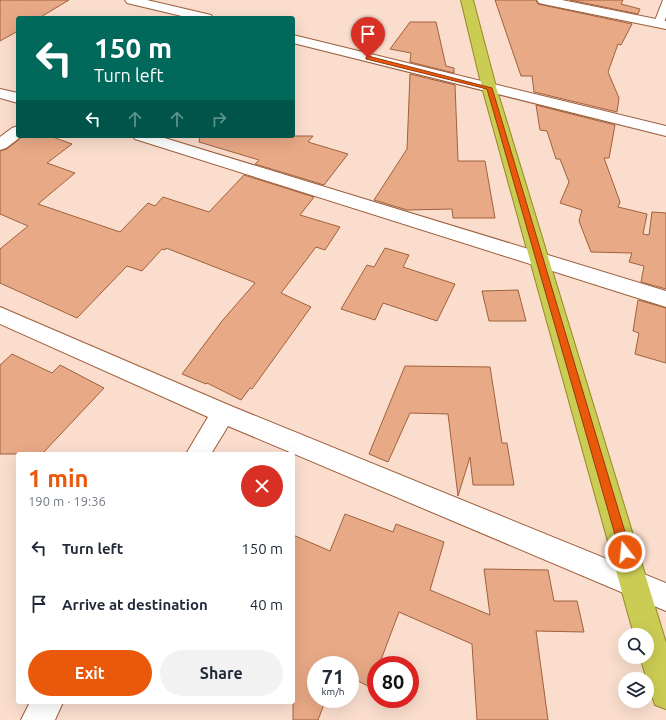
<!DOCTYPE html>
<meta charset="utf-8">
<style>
:root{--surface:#fff;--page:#f2f2f3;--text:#1f2937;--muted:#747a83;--accent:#ea580c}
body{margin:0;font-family:Ubuntu,sans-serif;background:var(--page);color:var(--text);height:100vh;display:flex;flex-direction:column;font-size:15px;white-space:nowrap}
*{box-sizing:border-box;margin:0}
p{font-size:13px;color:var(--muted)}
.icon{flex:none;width:22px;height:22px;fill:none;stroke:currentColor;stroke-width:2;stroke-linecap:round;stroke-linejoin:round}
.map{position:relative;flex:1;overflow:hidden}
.side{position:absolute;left:16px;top:452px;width:279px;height:252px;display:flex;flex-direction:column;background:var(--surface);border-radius:4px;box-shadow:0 4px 16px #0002}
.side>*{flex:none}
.hud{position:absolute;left:16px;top:16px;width:279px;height:122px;border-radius:4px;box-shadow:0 4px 16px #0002;background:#00695c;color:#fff;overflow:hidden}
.controls{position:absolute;left:618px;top:628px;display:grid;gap:8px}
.controls a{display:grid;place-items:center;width:36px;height:36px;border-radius:50%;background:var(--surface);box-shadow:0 4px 16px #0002;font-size:20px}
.speed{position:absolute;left:307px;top:656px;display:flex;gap:8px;font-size:20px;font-weight:700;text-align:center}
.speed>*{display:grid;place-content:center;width:52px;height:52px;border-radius:50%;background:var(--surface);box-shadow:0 4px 16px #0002;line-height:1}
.speed small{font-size:10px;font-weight:400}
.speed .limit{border:6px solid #d22;background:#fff;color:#111}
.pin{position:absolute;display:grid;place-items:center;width:34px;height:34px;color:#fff;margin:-41px -17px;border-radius:50% 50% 50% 0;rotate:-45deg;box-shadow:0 0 4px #0007}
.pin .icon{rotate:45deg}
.me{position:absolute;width:44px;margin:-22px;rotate:344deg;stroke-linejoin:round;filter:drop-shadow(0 0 3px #0008)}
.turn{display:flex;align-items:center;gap:14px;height:84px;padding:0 12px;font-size:18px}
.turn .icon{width:52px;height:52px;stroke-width:2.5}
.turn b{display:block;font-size:28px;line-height:34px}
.lanes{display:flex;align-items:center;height:38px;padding:0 12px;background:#0003;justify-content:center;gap:20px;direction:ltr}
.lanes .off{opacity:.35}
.round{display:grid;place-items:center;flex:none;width:42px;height:42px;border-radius:21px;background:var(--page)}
.headline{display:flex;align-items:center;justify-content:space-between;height:68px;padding:0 12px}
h1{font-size:24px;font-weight:700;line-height:30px;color:var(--accent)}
.action{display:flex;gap:8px;margin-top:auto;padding:8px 12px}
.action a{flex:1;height:46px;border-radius:24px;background:var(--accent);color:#fff;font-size:16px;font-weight:700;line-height:46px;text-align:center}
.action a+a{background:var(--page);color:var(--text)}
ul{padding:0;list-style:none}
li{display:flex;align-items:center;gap:12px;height:56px;padding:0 12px}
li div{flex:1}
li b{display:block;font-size:15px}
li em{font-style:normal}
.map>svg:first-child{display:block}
.building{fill:#e8a986;stroke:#a0613c}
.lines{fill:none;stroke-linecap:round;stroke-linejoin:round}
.service-casing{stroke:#9c5d38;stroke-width:2}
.minor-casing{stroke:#9c5d38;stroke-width:2}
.trunk-casing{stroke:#938a23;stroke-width:2}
.service{fill:#fff;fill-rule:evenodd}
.minor{fill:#fff;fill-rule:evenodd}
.trunk{fill:#cbcc54;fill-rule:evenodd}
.route{fill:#ea580c;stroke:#983908}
</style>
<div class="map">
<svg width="666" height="720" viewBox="0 0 666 720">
<rect width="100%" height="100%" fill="#faddcd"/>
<g class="building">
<path d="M0 0H69L39 18H18V31L0 41Z"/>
<path d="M495 0H536L538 4 543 5 632 24 621 45 618 44 608 72 619 98 617 112 534 92 532 76H521Z"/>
<path d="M570 0H623L621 4 640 9 638 14Z"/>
<path d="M410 22H436L446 66 454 68V73L410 62 411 53 390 49Z"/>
<path d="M410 74 455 85 458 161H485L495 218H453L452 209 407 210 374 200 407 149Z"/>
<path d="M536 105 615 125 609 158H604L620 202 618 207 647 214 643 234 649 235 652 212 666 213V289L641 282 644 266 629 262 632 253 591 252 579 221 582 210 560 203 569 182 560 159H556L547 131 540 130Z"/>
<path d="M23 136H50L72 144 47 163 75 173 38 204 120 232 148 203 155 206 163 197 209 212 244 175 314 197 300 215 340 227 325 250 316 247 281 293 311 307 252 389 250 388 241 400 207 383 206 384 182 374 222 321 255 283 251 281 166 248 165 250 162 249 142 271 127 266 77 318 0 283V249L28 226 0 214V151L7 149Z"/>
<path d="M200 136H313L308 142 348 154 324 185 255 164 259 160 199 142Z"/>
<path d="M385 248 409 255 403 267 455 284 437 321 383 303 375 320 341 309 367 265 374 267Z"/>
<path d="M518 290 526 321H489L482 291Z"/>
<path d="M638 300 666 308V363L635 354 639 333 633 331Z"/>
<path d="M12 354 52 373 60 365 104 388 42 454H0V365Z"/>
<path d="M405 366 490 367 502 443H507L514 485H473L470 457 458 496 448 414 410 413 388 462 369 454Z"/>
<path d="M345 514 393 532 396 524 444 542 430 590 490 615 484 569 548 570 554 601H577L584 632 536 631 548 720H477L472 644 399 612 379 665H376V672L370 687 350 677V665H316V699H326L318 720H293V535L330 551Z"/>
</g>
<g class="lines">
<defs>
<path id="service" d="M663 0H666V17L663 25 659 26 654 23Z"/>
<g id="minor">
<path d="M125 0H147L211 15 213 18H190L127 3Z"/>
<path d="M537 0H562L666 21V29L543 4 539 3Z"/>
<path d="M293 35 666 126V136L293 43Z"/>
<path d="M0 89 18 93V103L0 98Z"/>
<path d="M18 126V136H22L6 148 0 150V137L12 128Z"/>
<path d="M133 136H158L666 291V307L135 139Z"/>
<path d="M0 307 231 406 666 583V611L228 426 211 454H186L208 417 0 324Z"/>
<path d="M30 702H63L55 720H21Z"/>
</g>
<path id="trunk" d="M461 0H473L496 87 666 643V709L655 705 640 657H647V635H634L482 87Z"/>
</defs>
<use href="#service" class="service-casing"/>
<use href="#minor" class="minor-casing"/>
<use href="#trunk" class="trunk-casing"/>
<use href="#service" class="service"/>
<use href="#minor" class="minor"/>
<use href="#trunk" class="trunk"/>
</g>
<path class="route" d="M368 56 492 88 631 552 629 556 625 558 621 556 620 552 487 89 366 59V57Z"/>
</svg>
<div class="controls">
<a><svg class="icon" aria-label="search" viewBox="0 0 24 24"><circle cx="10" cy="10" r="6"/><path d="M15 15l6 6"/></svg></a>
<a><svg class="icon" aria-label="layers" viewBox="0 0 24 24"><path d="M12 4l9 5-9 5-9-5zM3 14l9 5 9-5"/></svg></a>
</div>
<div class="speed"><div>71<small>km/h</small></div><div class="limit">80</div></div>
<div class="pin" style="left:368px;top:58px;background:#d93025"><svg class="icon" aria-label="arrive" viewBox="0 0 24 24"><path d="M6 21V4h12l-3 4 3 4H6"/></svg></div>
<svg class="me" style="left:625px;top:552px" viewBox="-20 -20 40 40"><circle r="17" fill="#ea580c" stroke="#fff" stroke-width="3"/><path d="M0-11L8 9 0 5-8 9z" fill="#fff"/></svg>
<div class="hud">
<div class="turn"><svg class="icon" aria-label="left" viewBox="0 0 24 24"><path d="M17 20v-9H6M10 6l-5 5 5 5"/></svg><div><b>150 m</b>Turn left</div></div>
<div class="lanes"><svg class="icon" aria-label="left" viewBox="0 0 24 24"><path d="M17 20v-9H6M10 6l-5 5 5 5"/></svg><svg class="icon off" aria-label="ahead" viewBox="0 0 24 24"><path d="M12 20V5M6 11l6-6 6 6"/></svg><svg class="icon off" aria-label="ahead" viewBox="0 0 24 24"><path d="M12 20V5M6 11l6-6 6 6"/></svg><svg class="icon off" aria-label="right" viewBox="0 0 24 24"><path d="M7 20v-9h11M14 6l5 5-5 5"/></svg></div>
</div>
<section class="side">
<div class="headline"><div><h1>1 min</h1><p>190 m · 19:36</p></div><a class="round" style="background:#d93025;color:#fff"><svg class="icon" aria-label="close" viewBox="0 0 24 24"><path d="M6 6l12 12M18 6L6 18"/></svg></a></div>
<ul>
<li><svg class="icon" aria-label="left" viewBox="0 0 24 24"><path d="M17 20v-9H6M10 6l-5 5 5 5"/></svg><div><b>Turn left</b></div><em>150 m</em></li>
<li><svg class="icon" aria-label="arrive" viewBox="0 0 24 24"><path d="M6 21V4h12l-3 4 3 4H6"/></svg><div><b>Arrive at destination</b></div><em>40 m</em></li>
</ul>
<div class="action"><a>Exit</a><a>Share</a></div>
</section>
</div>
